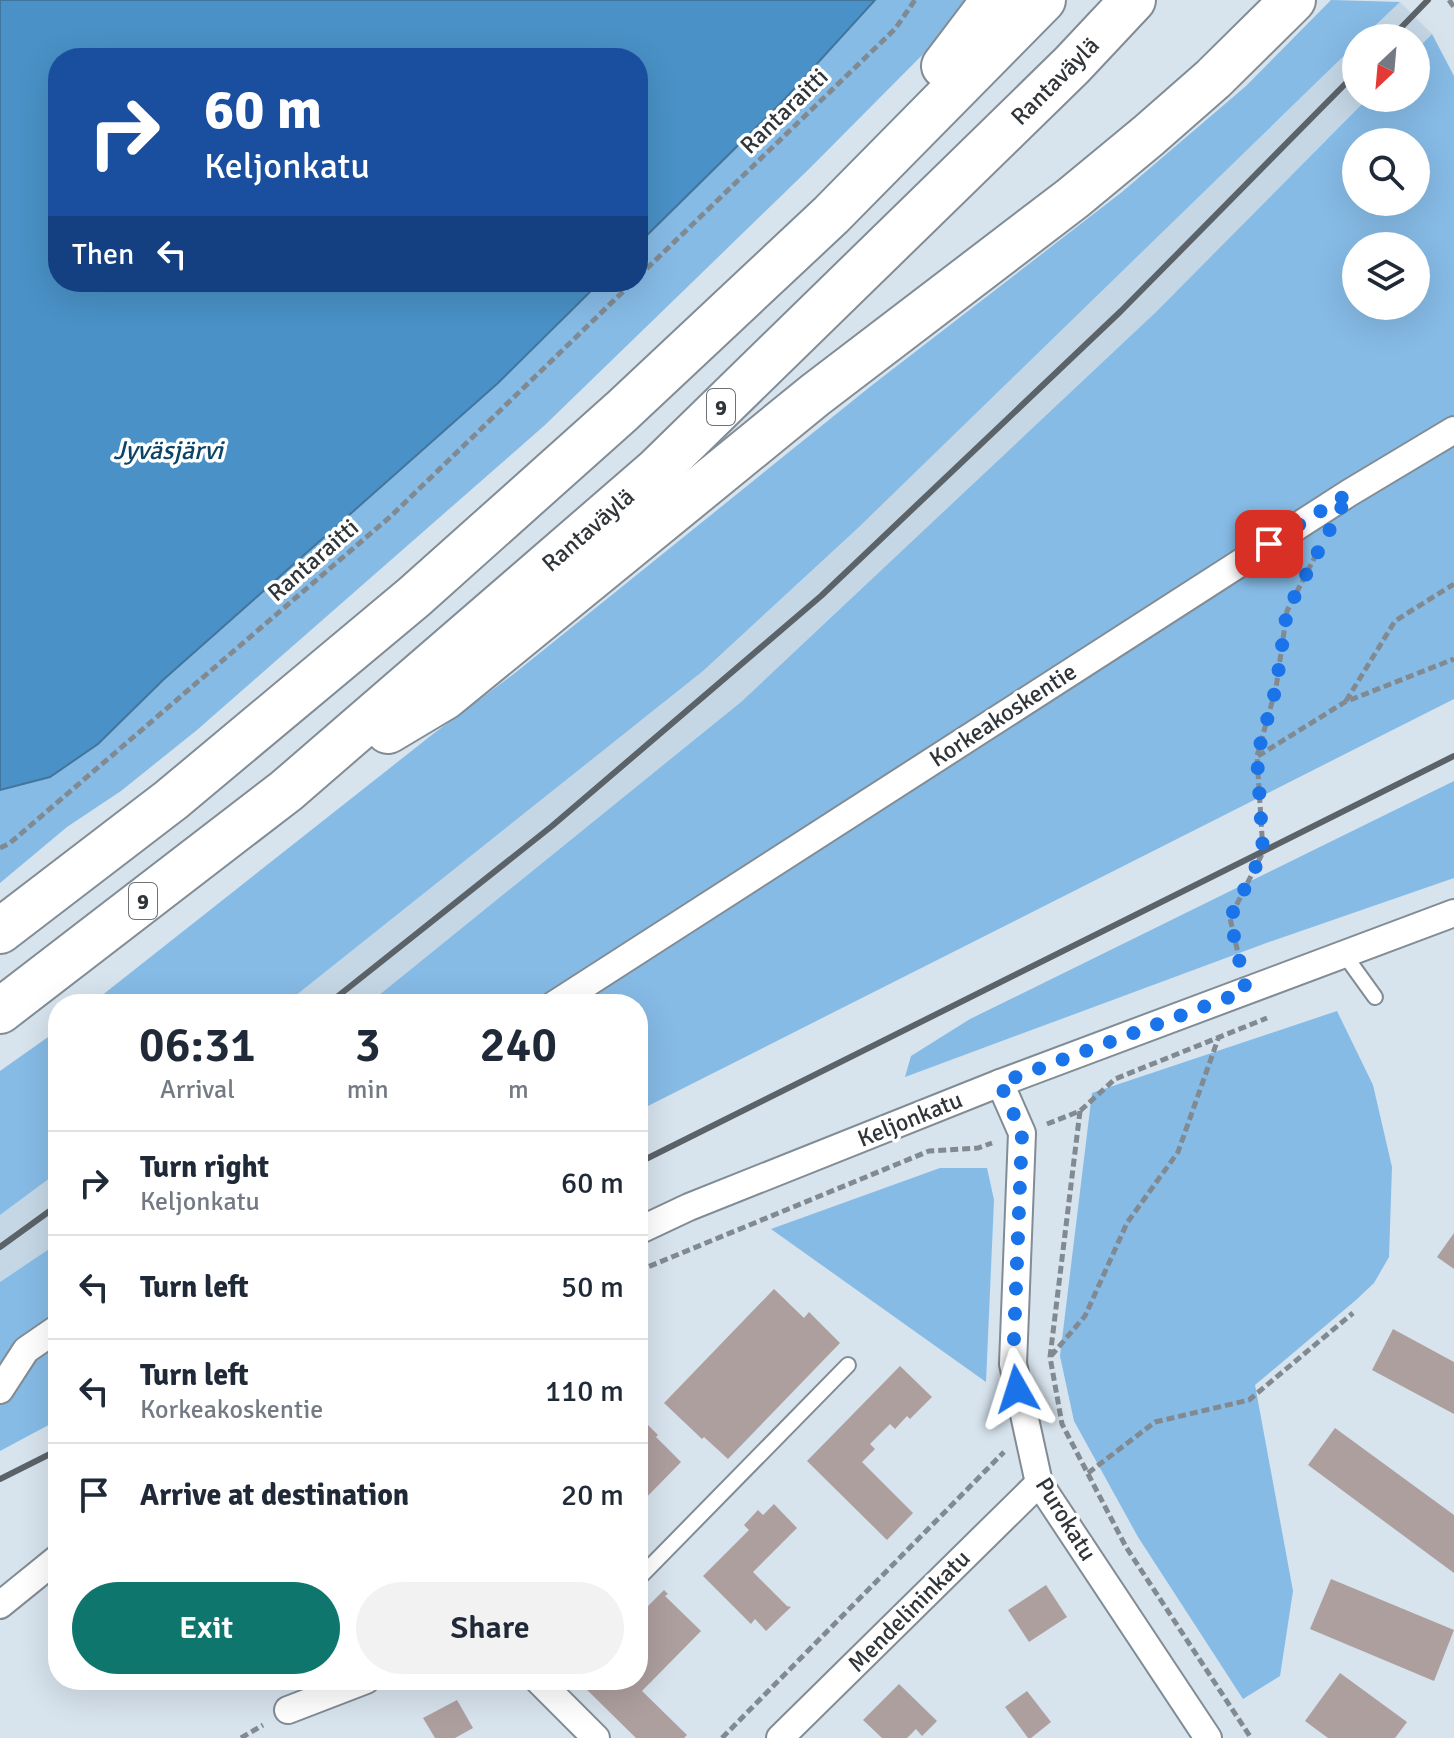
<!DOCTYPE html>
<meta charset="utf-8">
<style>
:root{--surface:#fff;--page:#f2f2f3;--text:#1f2937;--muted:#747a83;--line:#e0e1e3;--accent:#0f766e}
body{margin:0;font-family:Signika,sans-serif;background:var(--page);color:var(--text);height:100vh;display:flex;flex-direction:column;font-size:30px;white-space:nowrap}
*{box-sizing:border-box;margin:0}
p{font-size:26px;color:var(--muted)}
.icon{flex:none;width:44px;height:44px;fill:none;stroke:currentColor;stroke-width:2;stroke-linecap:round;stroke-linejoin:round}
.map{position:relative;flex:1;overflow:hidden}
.details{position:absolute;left:48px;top:994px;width:600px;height:696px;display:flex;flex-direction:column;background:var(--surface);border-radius:32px;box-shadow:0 8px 32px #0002}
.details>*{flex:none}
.top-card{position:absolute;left:48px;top:48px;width:600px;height:244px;border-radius:32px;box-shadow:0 8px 32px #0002;background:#1a4fa0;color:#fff;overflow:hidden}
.needle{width:52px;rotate:206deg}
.fabs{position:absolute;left:1342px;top:24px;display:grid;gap:16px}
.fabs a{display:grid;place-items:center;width:88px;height:88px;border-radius:50%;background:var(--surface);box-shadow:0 8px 32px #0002;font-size:40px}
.pin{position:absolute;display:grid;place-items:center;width:68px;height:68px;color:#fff;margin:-34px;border-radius:16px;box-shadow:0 4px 12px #0006}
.me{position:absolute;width:88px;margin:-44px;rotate:354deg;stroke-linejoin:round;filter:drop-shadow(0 0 6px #0008)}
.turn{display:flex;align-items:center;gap:28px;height:168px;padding:0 24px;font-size:36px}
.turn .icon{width:104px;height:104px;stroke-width:2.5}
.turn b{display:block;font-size:56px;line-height:68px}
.then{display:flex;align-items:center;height:76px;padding:0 24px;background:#0003;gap:16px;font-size:30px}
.eta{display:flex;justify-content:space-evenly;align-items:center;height:136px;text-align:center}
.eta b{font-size:48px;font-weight:600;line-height:56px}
.primary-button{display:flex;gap:16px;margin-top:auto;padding:16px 24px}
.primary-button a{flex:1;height:92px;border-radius:48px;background:var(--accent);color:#fff;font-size:32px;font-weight:600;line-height:92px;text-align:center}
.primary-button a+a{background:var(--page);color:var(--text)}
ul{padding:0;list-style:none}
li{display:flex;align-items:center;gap:24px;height:104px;padding:0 24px;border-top:2px solid var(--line)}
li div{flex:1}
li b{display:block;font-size:30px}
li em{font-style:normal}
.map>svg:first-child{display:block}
.built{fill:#c5d7e5}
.green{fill:#86bbe6;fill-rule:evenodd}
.water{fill:#4991c6;stroke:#42759c;stroke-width:2}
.building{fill:#ae9f9f}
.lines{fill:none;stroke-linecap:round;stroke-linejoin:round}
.lane-casing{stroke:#818c95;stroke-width:18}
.street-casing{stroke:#818c95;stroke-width:30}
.highway-casing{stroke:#818c95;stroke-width:48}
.path{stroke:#828a91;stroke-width:5;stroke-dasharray:8 4;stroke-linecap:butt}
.lane{stroke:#fff;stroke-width:14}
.street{stroke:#fff;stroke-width:26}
.highway{stroke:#fff;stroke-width:44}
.rail{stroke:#5b6268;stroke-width:6}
.route{stroke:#1a73e8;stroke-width:14;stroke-dasharray:0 25.2}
.labels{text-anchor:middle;stroke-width:7;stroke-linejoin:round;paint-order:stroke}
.shield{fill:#fff;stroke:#6e7274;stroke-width:2}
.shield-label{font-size:22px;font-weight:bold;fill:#303539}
.street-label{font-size:24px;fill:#303539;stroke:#fff}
.water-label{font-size:26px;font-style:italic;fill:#0c4469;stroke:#fff}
</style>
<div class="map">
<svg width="1454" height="1738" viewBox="0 0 1454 1738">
<rect width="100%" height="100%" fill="#d7e3ed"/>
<g class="built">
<path d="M1400 2 1432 34 1416 50V38H1362Z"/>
<path d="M1356 44V98H1368L1156 312 741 702 368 1004H285L703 671 858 528Z"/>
<path d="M58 1172V1243L0 1282V1215Z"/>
</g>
<g class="green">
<path d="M875 0H971L961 16 810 168 545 425 197 730 121 791 67 827 0 883V790L50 777 98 744 163 680 498 383 600 282H638V244L783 101Z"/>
<path d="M1331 0 1400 2 1362 38H1356V44L858 528 703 671 285 1004H91L433 734 515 673 871 386 1122 192 1246 86Z"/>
<path d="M1432 34 1454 76V699L638 1111V1004H368L741 702 1156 312 1368 98H1416V50ZM1356 142H1416V202H1356ZM1356 246H1416V306H1356Z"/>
<path d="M1454 781V878L1269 942 905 1077 911 1056 970 1019Z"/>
<path d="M1337 1011 1373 1085 1392 1167 1389 1257 1374 1283 1356 1300 1255 1385 1293 1591 1280 1676 1243 1699 1138 1537 1074 1421 1060 1356 1092 1093Z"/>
<path d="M58 1030V1172L0 1215V1071Z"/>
<path d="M940 1168H987L994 1200 986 1382 771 1229Z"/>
<path d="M58 1243V1420L0 1451V1282Z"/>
</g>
<path class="water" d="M0 0H875L783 101 638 244V58H58V282H600L498 383 163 680 98 744 50 777 0 790Z"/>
<g class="building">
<path d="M1454 1233V1269L1437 1257Z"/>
<path d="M774 1289 804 1318 809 1312 840 1343 728 1459 704 1437 702 1439 664 1403Z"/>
<path d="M1393 1329 1454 1362V1414L1372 1370Z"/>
<path d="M900 1366 932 1397 910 1419 907 1416 895 1429 890 1424 870 1444 875 1449 862 1462 913 1513 887 1540 807 1461Z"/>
<path d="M640 1417 658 1435 656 1437 681 1462 638 1506Z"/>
<path d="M1335 1428 1454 1515V1573L1308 1465Z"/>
<path d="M774 1504 797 1528 753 1572 787 1606 791 1607 766 1631 755 1619 751 1624 703 1576 749 1530 744 1525 758 1510 763 1515Z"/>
<path d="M1331 1579 1454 1630 1434 1681 1310 1629Z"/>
<path d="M1046 1585 1067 1617 1029 1642 1008 1610Z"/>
<path d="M664 1590 668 1594 665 1596 701 1631 642 1691 687 1735 684 1738H636L581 1684 585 1680H638V1616Z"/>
<path d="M1340 1673 1407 1722 1395 1738H1328L1305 1721Z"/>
<path d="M899 1684 937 1721 922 1736 916 1729 907 1738H882L863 1720Z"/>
<path d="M1027 1691 1051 1722 1031 1738H1028L1005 1707Z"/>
<path d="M457 1700 473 1728 455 1738H435L423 1718Z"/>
</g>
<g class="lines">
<defs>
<g id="lane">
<path d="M1344 954 1375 997"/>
<path d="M638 1579 848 1365"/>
</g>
<g id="street">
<path d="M555 1004 1349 493 1454 430"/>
<path d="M1000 1083 1022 1133 1013 1364 1039 1483 1208 1738"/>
<path d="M638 1231 689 1207 1000 1083 1454 913"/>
<path d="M0 1390 26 1350 58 1328"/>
<path d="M0 1605 58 1558"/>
<path d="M538 1680 596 1738"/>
<path d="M288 1710 366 1680"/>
<path d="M780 1738 1039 1483"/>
</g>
<g id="highway">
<path d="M944 66 994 0"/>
<path d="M388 731 445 697 815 395 1073 198 1148 136 1213 79 1293 0"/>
<path d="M0 931 171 800 414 597 622 411 831 215 1043 0"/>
<path d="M0 1011 286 791 656 471 1072 65 1133 0"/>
</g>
</defs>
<use href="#lane" class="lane-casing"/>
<use href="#street" class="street-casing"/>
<use href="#highway" class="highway-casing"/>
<g class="path">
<path d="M1449 0 1454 7"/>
<path d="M638 277 895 29 915 0"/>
<path d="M1346 701 1395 621 1454 584"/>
<path d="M1258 756 1345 702 1454 659"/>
<path d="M0 848 10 843 391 516 633 282"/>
<path d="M1240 962 1230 918 1263 852 1257 756 1276 688 1287 611 1319 549"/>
<path d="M1080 1111 1050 1357 1062 1424 1126 1547 1251 1738"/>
<path d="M1047 1124 1080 1111 1115 1079 1267 1018"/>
<path d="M638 1271 929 1151 978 1148 992 1143"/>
<path d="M1051 1356 1085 1316 1127 1223 1178 1152 1218 1039"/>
<path d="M1088 1473 1155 1422 1249 1400 1353 1313"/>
<path d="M241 1738 263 1725"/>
<path d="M722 1738 1004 1452"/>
</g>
<use href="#lane" class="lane"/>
<use href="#street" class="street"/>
<use href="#highway" class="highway"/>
<g class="rail">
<path d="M1391 38 1428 0"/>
<path d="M328 1004 552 826 821 596 1121 311 1356 73"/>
<path d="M638 1163 1454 756"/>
<path d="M0 1247 58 1205"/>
<path d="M0 1479 58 1450"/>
</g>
</g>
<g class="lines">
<path class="route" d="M1017 1389 1013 1364 1022 1133 1000 1083 1246 991 1230 918 1263 852 1257 756 1276 688 1287 611 1349 493 1269 544"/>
</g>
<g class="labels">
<g class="shield">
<rect x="707" y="389" width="28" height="36" rx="6"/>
<rect x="129" y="883" width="28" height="36" rx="6"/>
</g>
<g class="shield-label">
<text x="721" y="415">9</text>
<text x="143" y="909">9</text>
</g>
<g class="street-label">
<text transform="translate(1055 81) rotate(-45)" y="8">Rantaväylä</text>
<text transform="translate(784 111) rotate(-44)" y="8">Rantaraitti</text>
<text transform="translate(588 530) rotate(-41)" y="8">Rantaväylä</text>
<text transform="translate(313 560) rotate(-41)" y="8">Rantaraitti</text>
<text transform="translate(1003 715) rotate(-33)" y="8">Korkeakoskentie</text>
<text transform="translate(910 1119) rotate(-22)" y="8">Keljonkatu</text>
<text transform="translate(1066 1519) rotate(58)" y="8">Purokatu</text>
<text transform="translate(909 1611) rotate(-45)" y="8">Mendelininkatu</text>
</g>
<g class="water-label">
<text x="168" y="459">Jyväsjärvi</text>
</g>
</g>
</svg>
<div class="fabs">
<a><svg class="needle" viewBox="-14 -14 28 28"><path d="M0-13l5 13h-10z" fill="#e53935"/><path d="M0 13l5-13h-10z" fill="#747a83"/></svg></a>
<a><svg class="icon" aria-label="search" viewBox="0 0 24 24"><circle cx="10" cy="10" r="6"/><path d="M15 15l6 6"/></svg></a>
<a><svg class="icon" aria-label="layers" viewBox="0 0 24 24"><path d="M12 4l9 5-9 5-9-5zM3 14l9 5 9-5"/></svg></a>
</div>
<div class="pin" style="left:1269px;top:544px;background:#d93025"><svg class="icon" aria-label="arrive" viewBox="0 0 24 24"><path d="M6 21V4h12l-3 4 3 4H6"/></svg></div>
<svg class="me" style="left:1017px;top:1389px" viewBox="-20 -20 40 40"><path d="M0-17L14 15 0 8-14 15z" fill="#1a73e8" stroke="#fff" stroke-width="4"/></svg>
<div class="top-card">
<div class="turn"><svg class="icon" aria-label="right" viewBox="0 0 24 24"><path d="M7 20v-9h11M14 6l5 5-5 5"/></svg><div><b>60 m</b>Keljonkatu</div></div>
<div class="then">Then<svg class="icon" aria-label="left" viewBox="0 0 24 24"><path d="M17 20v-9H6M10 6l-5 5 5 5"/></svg></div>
</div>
<section class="details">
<div class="eta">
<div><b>06:31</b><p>Arrival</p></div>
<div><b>3</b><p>min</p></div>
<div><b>240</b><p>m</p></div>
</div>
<ul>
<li><svg class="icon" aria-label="right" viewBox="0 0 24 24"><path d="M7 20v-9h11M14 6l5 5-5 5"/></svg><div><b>Turn right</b><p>Keljonkatu</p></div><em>60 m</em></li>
<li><svg class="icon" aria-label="left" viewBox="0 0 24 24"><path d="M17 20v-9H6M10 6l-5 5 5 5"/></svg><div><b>Turn left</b></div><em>50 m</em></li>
<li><svg class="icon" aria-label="left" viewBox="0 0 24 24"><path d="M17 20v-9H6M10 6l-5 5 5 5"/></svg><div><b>Turn left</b><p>Korkeakoskentie</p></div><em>110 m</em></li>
<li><svg class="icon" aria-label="arrive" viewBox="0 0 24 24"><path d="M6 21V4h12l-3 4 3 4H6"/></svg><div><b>Arrive at destination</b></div><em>20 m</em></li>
</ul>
<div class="primary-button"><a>Exit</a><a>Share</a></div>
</section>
</div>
